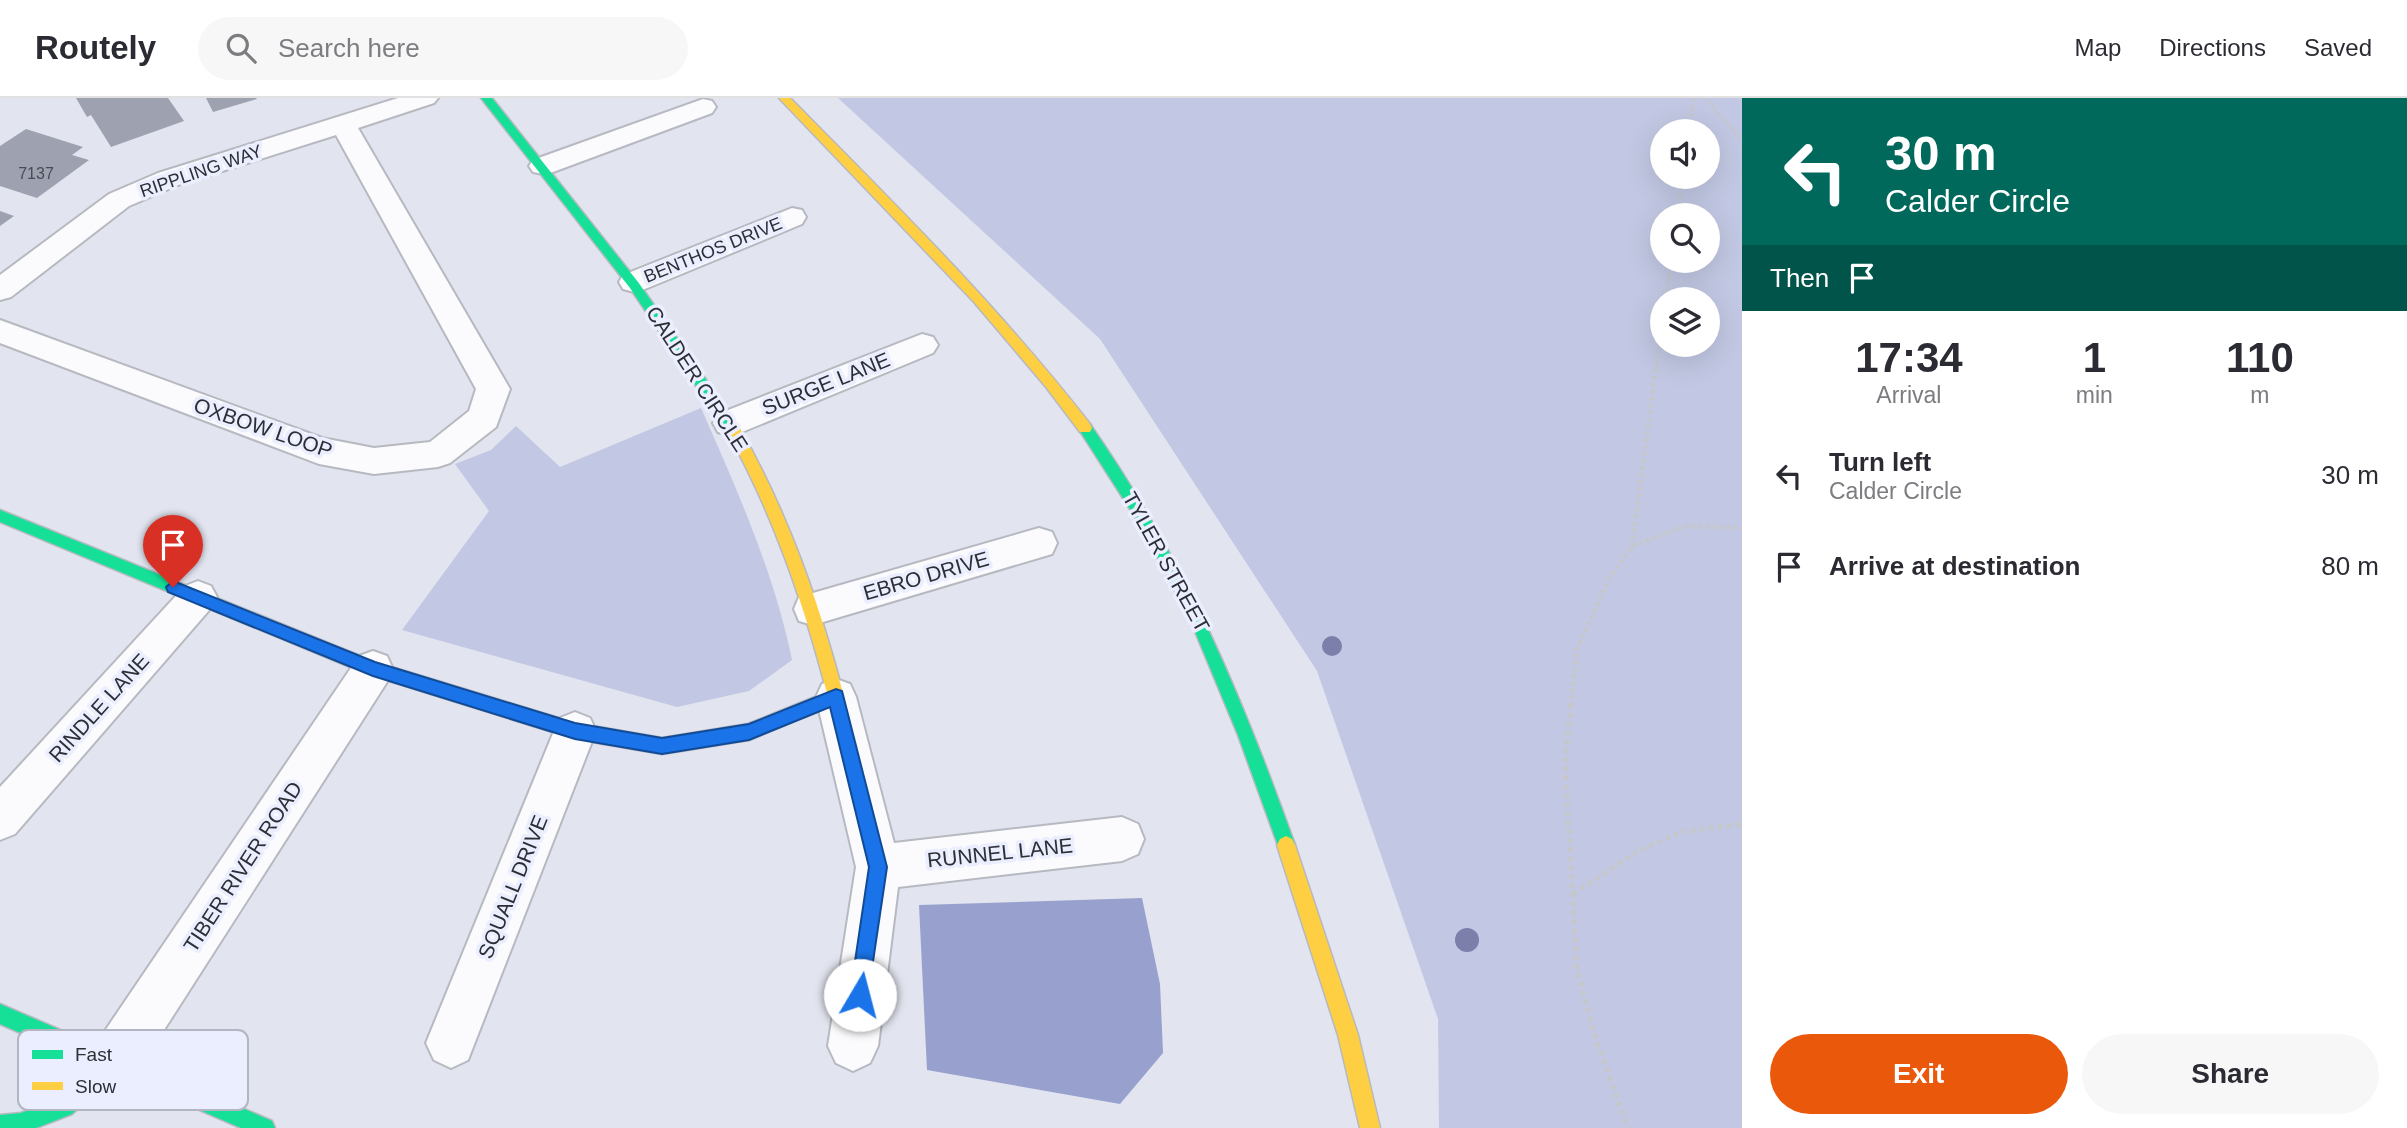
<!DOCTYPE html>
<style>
:root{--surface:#fff;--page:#f7f7f7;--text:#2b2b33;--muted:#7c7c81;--line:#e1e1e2;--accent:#ea580c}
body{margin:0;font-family:Arial,sans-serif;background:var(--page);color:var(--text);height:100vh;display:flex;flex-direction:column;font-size:26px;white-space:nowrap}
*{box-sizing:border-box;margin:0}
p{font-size:23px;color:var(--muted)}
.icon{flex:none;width:38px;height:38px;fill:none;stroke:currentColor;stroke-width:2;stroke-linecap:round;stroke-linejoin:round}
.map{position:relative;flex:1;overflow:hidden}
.details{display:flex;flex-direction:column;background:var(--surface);width:665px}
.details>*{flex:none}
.guide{background:#00695c;color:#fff;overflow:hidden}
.tools{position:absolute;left:1650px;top:21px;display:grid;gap:14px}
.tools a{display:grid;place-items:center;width:70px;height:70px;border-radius:50%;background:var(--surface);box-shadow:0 7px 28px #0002;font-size:35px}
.pin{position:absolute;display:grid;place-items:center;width:60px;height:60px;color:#fff;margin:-72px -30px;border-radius:50% 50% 50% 0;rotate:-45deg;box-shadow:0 0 7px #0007}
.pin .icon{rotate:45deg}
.me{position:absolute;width:77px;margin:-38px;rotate:8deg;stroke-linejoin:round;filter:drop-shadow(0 0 5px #0008)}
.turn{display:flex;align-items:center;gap:24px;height:147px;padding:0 28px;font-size:32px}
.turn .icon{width:91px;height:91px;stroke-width:2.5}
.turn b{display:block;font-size:49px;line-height:60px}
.then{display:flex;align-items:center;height:66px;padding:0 28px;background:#0003;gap:14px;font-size:26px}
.eta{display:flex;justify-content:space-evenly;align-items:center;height:119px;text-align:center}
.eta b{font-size:42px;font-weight:700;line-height:49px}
.cta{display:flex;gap:14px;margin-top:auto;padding:14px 28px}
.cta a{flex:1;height:80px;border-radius:42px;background:var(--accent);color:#fff;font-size:28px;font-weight:700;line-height:80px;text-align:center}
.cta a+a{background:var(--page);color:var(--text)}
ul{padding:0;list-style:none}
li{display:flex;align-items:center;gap:21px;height:91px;padding:0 28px}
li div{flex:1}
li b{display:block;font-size:26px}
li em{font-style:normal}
header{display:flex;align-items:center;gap:42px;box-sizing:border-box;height:98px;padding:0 35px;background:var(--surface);border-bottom:2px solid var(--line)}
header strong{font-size:33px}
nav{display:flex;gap:38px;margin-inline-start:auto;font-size:24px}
.search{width:490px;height:63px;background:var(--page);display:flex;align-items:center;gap:18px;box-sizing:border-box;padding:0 24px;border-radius:38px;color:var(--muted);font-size:26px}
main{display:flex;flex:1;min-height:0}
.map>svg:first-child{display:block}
.green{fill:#c2c8e3;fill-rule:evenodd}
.water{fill:#98a1cd}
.building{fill:#9ea1b0}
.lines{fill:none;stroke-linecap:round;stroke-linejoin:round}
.street-casing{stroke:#b7b9c1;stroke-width:4}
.fast-casing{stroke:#b7b9c1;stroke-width:3}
.slow-casing{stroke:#b7b9c1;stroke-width:3}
.path-far2{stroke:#c6c7ca;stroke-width:3.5;stroke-dasharray:2.5 2.5;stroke-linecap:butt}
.path-far1{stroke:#c6c7ca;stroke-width:4.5;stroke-dasharray:3.5 3.5;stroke-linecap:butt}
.path{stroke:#c6c7ca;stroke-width:5;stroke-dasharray:4.5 4.5;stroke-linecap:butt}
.street{fill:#fbfbfd;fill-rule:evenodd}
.fast{fill:#16e098;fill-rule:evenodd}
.slow{fill:#ffcf43;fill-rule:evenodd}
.tree{fill:#7c7faa}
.route{fill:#1a73e8;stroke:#114b97;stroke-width:2}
.labels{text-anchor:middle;stroke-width:7;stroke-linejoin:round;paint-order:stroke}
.far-number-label{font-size:16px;fill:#494c54}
.far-street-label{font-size:18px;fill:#2d2f36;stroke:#ebeefe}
.street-label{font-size:21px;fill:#2d2f36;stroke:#ebeefe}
.key{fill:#ebeefe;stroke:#b2b5c2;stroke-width:2}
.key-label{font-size:19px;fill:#2d2f36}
</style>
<header>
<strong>Routely</strong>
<div class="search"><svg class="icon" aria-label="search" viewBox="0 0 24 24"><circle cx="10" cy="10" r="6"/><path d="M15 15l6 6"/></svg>Search here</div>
<nav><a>Map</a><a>Directions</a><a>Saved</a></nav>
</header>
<main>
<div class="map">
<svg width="1742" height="1030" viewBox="0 0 1742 1030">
<rect width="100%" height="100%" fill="#e2e4ef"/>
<g class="green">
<path d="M838 0H1742V1030H1439L1438 921 1317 573 1100 241ZM1662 33H1708V79H1662ZM1662 117H1708V163H1662ZM1662 201H1708V247H1662Z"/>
<path d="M701 310C737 392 774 474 792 562L749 593 677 609 402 532 489 413 455 366 491 352 516 328 560 369Z"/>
</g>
<path class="water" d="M1142 800 1160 886 1163 955 1120 1006 927 972 919 807Z"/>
<g class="building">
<path d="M76 0H168L184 23 111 49 91 17 87 19Z"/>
<path d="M206 0H256L257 1 213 14Z"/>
<path d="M26 31 83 49 72 57 89 62 37 100 0 88V48Z"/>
<path d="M0 113 14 118 0 128Z"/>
</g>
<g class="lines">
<defs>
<g id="street">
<path d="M398 0H438L434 5 358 30 510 291 496 329 450 365 438 369 374 376 319 366 0 245V222L322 340 374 350 430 344 469 313 476 291 336 37 178 87 129 108 11 199 0 202V177L109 96 158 75Z"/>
<path d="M703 1 712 3 716 9 712 15 553 74 543 76 533 74 529 68 533 62Z"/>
<path d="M792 110 802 112 806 119 802 126 645 191 634 194 623 191 619 184 623 177Z"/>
<path d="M922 236 933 239 938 247 933 255 742 334 730 338 718 334 713 325 718 316Z"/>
<path d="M1039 430 1052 434 1057 445 1052 456 813 527 799 523 794 511 799 499 813 495Z"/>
<path d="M198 483 211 488 217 499 211 510 15 736 0 742V689L185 488Z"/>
<path d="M373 553 387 558 393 571 387 584 130 985 112 992 94 985 87 967 94 949 359 558Z"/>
<path d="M836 581 850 586 856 599 894 745 1122 719 1138 726 1144 741 1138 756 1122 763 898 789 878 948 870 965 853 973 836 965 828 948 856 769 816 599 822 586Z"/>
<path d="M575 614 590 620 596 633 468 962 451 970 434 962 426 945 554 633 560 620Z"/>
</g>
<g id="fast">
<path d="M481 0H492L638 184 739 329 741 333 739 337H729L630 190Z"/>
<path d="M1085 325 1090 326C1184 461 1240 593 1295 747L1292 753 1286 756 1280 753 1238 637 1194 531 1144 433 1078 330Z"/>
<path d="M0 412 375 564 575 625 662 640 748 626 820 597 826 600 828 605 826 610 749 642 662 656 575 641 367 576 0 424Z"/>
<path d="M0 906 272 1023 275 1030H241L117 976 72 1016 36 1030H0V1017L21 1015 58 1001 96 968 0 926Z"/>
</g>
<g id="slow">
<path d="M779 0H790C894 105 999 209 1090 326L1092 330 1090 334H1080L1046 289 974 204Z"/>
<path d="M734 328 739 329C788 415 819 504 844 599L842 604 820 613 814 610 812 605 814 600 827 595C803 503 773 416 727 333Z"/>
<path d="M1286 738 1292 741 1295 747 1358 937 1380 1030H1360L1338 937 1277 747 1280 741Z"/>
</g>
</defs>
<use href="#street" class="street-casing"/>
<use href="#fast" class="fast-casing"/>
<use href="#slow" class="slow-casing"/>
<g class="path-far2">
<path d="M1705 0 1742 42"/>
<path d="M1689 33 1694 0"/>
<path d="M1678 117 1683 79"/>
<path d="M1666 201 1671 163"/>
<path d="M1656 270 1662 227"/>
</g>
<g class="path-far1">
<path d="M1632 448 1656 268"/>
<path d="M1571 608 1577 551 1609 481 1632 448 1686 428 1742 430"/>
</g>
<g class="path">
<path d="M1571 606 1565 664 1577 874 1597 944 1628 1030"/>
<path d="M1573 796 1638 753 1681 734 1742 726"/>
</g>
<use href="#street" class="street"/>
<use href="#fast" class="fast"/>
<use href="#slow" class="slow"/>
</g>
<g class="tree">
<circle cx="1332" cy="548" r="10"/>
<circle cx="1467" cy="842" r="12"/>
</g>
<path class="route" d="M173 483 375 564 575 625 662 640 749 626 836 591 842 593 887 769 867 904 860 907 853 904 850 897 869 769 830 609 749 642 662 656 575 641 373 578 168 494 166 489Z"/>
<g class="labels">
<g class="far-number-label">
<text x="36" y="81">7137</text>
</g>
<g class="far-street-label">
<text transform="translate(201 73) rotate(-19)" y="6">RIPPLING WAY</text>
<text transform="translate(713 152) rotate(-22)" y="6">BENTHOS DRIVE</text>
</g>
<g class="street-label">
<text transform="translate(697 281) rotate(57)" y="7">CALDER CIRCLE</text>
<text transform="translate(826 286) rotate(-22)" y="7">SURGE LANE</text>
<text transform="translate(263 330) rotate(19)" y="7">OXBOW LOOP</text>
<text transform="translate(1166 464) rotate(61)" y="7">TYLER STREET</text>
<text transform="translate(926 478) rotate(-16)" y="7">EBRO DRIVE</text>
<text transform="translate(99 610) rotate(-48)" y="7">RINDLE LANE</text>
<text transform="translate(1000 755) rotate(-6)" y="7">RUNNEL LANE</text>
<text transform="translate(243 769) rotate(-57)" y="7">TIBER RIVER ROAD</text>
<text transform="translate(513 789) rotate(-68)" y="7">SQUALL DRIVE</text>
</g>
</g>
<rect x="18" y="932" width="230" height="80" rx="10" class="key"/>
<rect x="32" y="952" width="31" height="9" fill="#16e098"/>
<rect x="32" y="984" width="31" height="8" fill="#ffcf43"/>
<g class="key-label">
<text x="75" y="963">Fast</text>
<text x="75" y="995">Slow</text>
</g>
</svg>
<div class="tools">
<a><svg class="icon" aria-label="sound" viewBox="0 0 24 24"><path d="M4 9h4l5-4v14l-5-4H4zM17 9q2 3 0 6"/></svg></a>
<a><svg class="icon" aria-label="search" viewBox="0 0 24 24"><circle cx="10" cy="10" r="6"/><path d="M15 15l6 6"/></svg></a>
<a><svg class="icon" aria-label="layers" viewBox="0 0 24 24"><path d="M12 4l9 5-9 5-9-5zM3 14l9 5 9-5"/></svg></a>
</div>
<div class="pin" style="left:173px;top:489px;background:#d93025"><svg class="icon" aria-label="arrive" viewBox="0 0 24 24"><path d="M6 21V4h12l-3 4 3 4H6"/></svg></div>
<svg class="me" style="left:860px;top:897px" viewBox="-20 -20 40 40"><circle r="19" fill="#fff"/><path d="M0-13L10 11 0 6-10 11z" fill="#1a73e8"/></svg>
</div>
<section class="details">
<div class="guide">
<div class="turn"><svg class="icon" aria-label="left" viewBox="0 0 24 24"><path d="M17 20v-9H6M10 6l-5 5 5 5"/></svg><div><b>30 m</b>Calder Circle</div></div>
<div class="then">Then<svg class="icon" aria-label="arrive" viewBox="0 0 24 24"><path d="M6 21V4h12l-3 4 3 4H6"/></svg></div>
</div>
<div class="eta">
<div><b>17:34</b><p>Arrival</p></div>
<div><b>1</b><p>min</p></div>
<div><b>110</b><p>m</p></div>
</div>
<ul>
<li><svg class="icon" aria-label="left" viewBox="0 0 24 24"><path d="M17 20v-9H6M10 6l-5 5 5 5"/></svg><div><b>Turn left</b><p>Calder Circle</p></div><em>30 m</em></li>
<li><svg class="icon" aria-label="arrive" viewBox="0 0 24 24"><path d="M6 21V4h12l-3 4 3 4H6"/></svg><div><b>Arrive at destination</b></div><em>80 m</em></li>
</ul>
<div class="cta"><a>Exit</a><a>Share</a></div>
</section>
</main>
